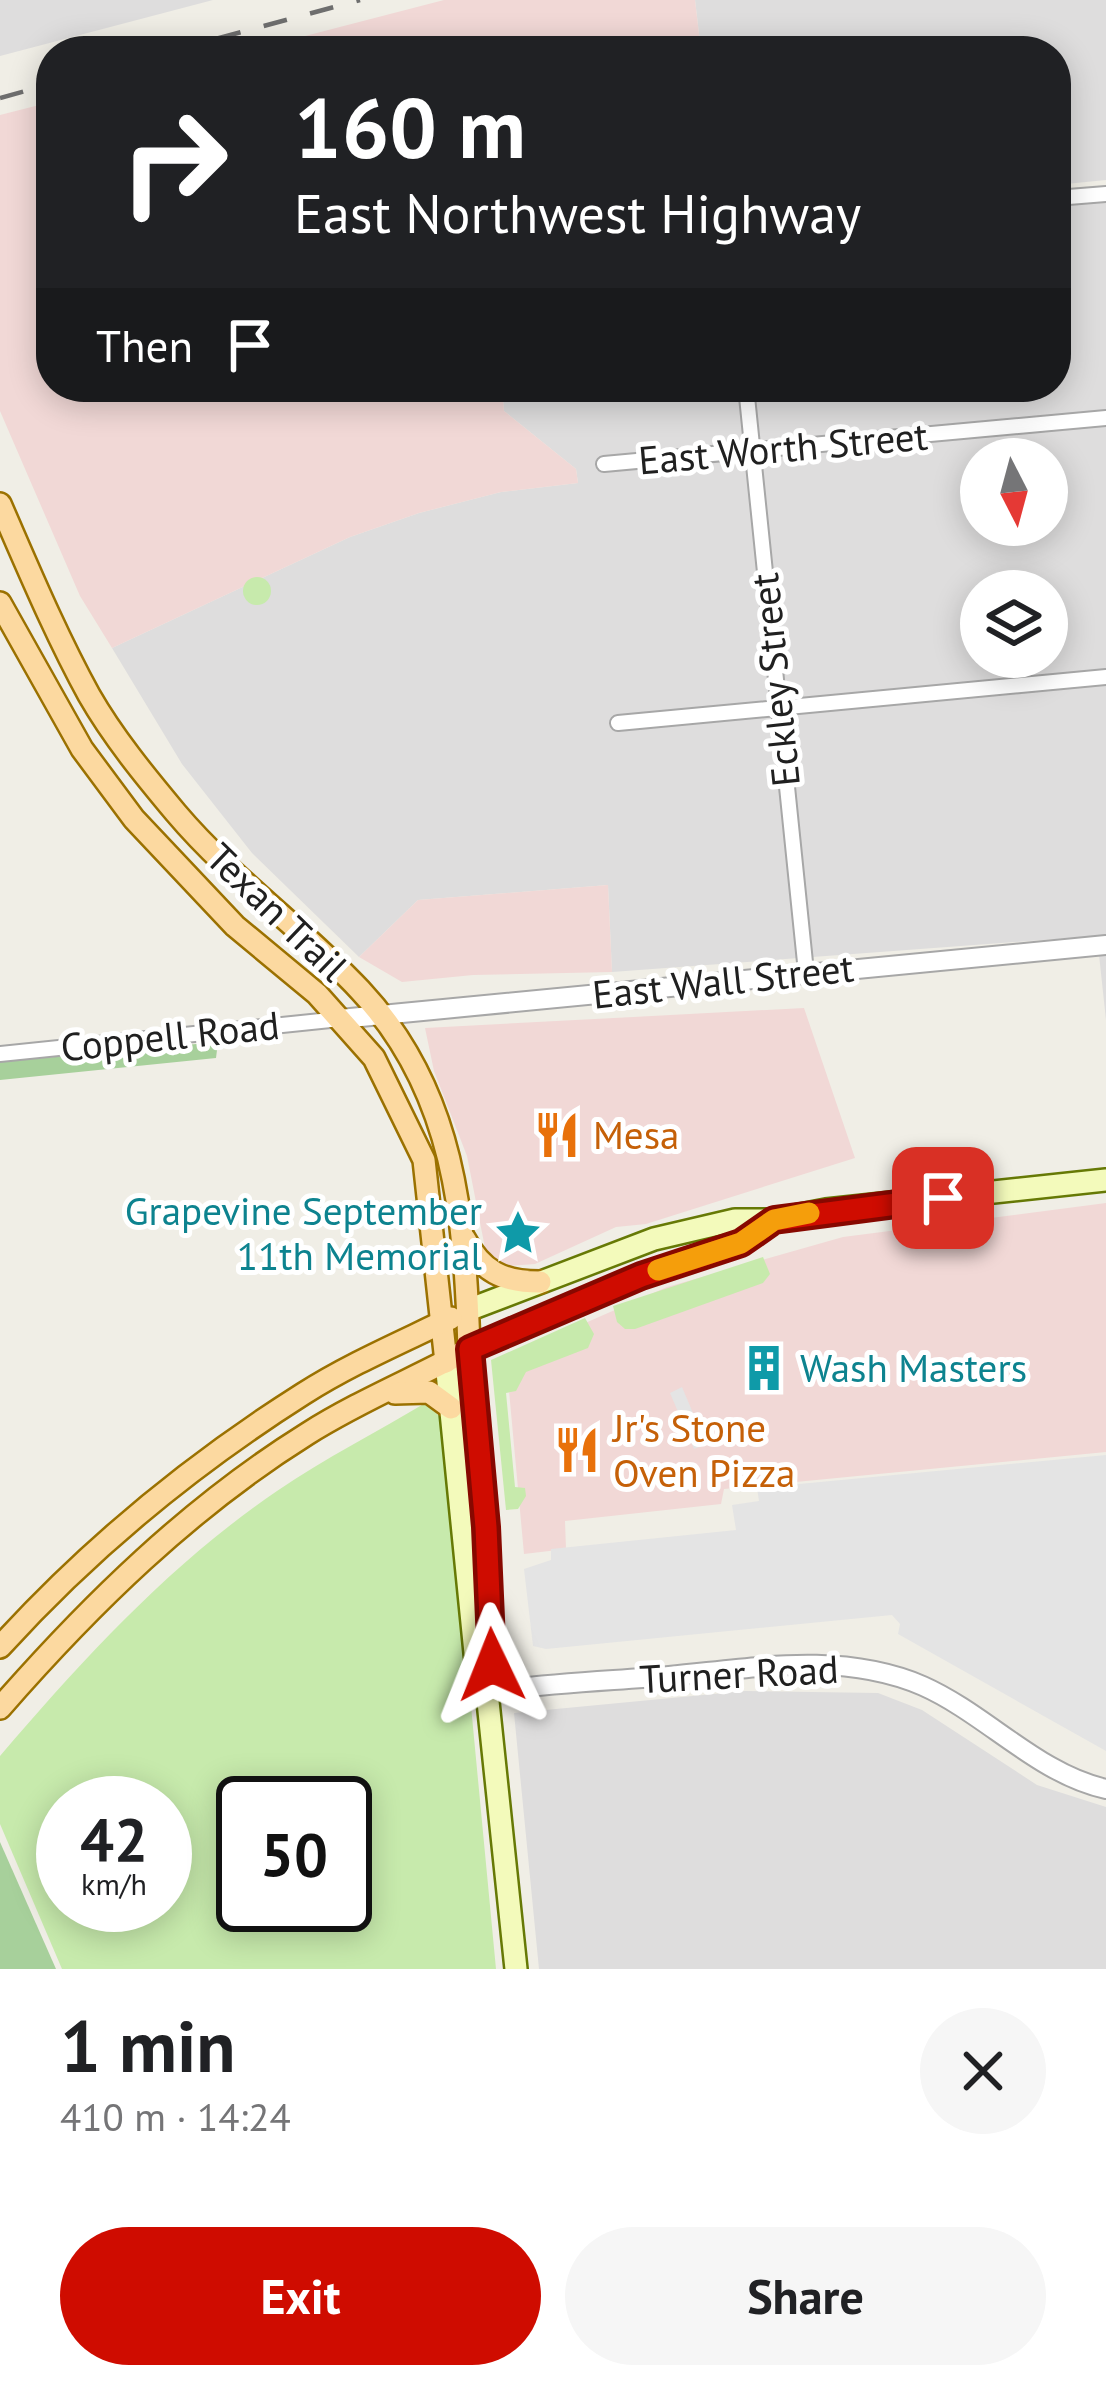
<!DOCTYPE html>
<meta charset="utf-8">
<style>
:root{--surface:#fff;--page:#f6f6f6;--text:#202124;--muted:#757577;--accent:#cf0c00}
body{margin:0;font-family:"PT Sans",sans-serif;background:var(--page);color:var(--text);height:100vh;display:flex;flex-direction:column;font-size:45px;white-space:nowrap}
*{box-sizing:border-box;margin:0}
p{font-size:39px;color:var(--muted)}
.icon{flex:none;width:66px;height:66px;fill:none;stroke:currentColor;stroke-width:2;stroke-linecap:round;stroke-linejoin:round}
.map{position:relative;height:1969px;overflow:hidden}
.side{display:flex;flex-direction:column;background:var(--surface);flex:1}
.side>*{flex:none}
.guide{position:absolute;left:36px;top:36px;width:1035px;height:366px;border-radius:48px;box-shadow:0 6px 30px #0003;background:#202124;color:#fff;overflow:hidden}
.needle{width:78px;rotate:174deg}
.controls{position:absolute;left:960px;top:438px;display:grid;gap:24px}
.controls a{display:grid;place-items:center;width:108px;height:108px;border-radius:50%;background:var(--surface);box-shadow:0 6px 30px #0003;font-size:60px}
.speed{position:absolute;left:36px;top:1776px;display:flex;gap:24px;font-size:60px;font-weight:700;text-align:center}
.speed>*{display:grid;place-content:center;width:156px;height:156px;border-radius:50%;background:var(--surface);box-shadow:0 6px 30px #0003;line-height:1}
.speed small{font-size:30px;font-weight:400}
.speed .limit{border:6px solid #111;border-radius:18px;background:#fff;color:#111}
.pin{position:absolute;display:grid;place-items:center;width:102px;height:102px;color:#fff;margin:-51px;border-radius:24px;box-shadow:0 6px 18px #0006}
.me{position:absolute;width:132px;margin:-66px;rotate:358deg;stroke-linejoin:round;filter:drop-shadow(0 0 9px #0008)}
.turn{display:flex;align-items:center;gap:42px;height:252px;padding:0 60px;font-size:54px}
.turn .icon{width:156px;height:156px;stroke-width:2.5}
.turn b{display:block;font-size:84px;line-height:102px}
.then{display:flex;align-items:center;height:114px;padding:0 60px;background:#0003;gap:24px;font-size:45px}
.round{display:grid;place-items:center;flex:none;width:126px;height:126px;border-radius:63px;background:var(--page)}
.summary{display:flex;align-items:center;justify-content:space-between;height:204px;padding:0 60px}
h1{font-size:72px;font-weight:700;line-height:90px}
.cta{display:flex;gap:24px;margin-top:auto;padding:24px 60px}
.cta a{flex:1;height:138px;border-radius:72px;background:var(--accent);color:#fff;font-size:48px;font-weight:700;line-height:138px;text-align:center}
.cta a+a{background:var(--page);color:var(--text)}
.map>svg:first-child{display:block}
.residential{fill:#dedddd;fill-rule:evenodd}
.commercial{fill:#f1d8d6}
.grass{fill:#c7eaac;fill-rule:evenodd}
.forest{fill:#a7d09b}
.parking{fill:#e4e4e4}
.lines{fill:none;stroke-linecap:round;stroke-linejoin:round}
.minor-casing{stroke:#a7a7a7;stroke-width:18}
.tertiary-casing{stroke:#a7a7a7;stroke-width:22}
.secondary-casing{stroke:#667905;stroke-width:26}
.primary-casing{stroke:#9b7100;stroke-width:26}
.minor{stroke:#fff;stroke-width:14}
.tertiary{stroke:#fff;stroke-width:18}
.secondary{stroke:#f3fabb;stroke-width:21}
.primary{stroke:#fcd9a0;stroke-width:21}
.rail{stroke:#6e6e6e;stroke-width:4.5;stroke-dasharray:24 24;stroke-linecap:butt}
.route-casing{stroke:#870800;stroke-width:30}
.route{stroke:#cf0c00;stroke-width:21}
.slow{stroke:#f59e0b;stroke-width:21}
.labels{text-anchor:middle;stroke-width:10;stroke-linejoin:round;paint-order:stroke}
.street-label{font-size:39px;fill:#202020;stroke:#fff}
.food-label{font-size:39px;fill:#c56008;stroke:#fff;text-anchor:start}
.culture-label{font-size:39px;fill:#0d838f;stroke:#fff;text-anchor:end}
</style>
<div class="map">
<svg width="1106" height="1969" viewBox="0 0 1106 1969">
<rect width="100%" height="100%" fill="#f0eee6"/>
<g class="residential">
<path d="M0 0H213L0 56Z"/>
<path d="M695 0H1106V180L1056 185V51H701Z"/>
<path d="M1106 201V1020L1097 936 612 972 608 885 418 900 359 957 252 853 182 764 112 648 350 537 419 513 501 492 578 483 576 469 504 411 502 387H1056V207ZM981 459H1047V525H981ZM981 591H1047V657H981Z"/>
<path d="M745 1691 878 1693 922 1710 1037 1785 1106 1807V1969H539L514 1713Z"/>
</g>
<g class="commercial">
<path d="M444 0H695L701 51H247Z"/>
<path d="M51 102V387H502L504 411 576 469 578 483 501 492 419 513 350 537 112 648 80 596 0 411V115Z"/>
<path d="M608 885 612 972 473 975 402 982 359 957 418 900Z"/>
<path d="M804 1008 855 1158 646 1224 616 1227 535 1264 507 1266 486 1253 467 1156 434 1071 425 1028Z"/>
<path d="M1106 1203V1452L724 1489 721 1504 565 1521 566 1549 524 1554 506 1358 667 1287 843 1237Z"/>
</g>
<g class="grass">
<circle cx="257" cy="591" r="14"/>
<path d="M763 1257 770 1274 763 1283 635 1329H625L617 1322 613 1306Z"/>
<path d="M585 1318 594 1334 588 1348 526 1372 516 1391 506 1393 515 1487 525 1488 526 1496 518 1509 506 1510 491 1360Z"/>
<path d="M427 1402 444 1422 496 1969H62L0 1824V1756C84 1658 170 1564 277 1491 325 1458 377 1432 427 1402ZM63 1803H165V1905H63ZM243 1803H345V1905H243Z"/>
</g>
<g class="forest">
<path d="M218 1042 216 1058 0 1080V1062Z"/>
<path d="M0 1842 56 1969H0Z"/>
</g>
<g class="parking">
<path d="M682 1387 706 1444 694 1449 670 1393Z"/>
<path d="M1106 1455V1751L898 1634 900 1624 892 1615 546 1649 533 1646 524 1569 551 1560V1549L736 1530 732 1505 759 1501 757 1488Z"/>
</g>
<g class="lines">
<defs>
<g id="minor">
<path d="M1056 198 1106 194"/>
<path d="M746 387 806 972"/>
<path d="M604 464 1106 418"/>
<path d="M618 723 1106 677"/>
<path d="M0 1054 340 1019"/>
</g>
<g id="tertiary">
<path d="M340 1019 1106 945"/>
<path d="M487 1692C547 1683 609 1681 669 1676 755 1668 841 1651 923 1686 986 1714 1038 1774 1106 1789"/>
</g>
<g id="secondary">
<path d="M468 1310 654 1239 735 1220H774L826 1210 1106 1180"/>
<path d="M446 1362 476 1663 487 1692 516 1969"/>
<path d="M487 1692 492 1665 489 1573 469 1349 641 1276 741 1243 774 1220"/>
</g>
<g id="primary">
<path d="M0 504C28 568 55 633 89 695 113 737 145 776 176 813 231 878 302 928 360 990 455 1091 465 1218 469 1349 416 1378 359 1401 307 1434 190 1507 90 1605 0 1708"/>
<path d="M0 603 82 749 134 819 235 926 317 994 374 1058 424 1160 446 1362"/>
<path d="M464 1238C482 1272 503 1282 540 1282"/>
<path d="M395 1393 429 1392 451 1408"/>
<path d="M0 1647C89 1549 191 1465 303 1394 350 1364 402 1342 451 1318"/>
</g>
</defs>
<use href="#minor" class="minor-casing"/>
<use href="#tertiary" class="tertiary-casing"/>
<use href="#secondary" class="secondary-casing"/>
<use href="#primary" class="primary-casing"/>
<use href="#minor" class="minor"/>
<use href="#tertiary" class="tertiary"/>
<use href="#secondary" class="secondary"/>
<use href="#primary" class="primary"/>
<g class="rail">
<path d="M171 51 360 0"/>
<path d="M0 98 51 84"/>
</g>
</g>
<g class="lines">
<defs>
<path id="route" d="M492 1665 486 1527 470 1349 641 1276 741 1243 774 1220 943 1198"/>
</defs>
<use href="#route" class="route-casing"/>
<use href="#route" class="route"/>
<path class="slow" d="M658 1270 741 1243 774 1220 809 1213"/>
</g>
<defs>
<symbol id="restaurant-bare" viewBox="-9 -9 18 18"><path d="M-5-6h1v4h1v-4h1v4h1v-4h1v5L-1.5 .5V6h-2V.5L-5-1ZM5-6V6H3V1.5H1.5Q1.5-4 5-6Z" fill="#e8710a" stroke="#fff" stroke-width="2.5" paint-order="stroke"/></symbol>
<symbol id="sight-bare" viewBox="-9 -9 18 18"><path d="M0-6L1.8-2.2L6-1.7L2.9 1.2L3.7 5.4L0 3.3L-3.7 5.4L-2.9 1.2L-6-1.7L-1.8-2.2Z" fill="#0f9aa8" stroke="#fff" stroke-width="2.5" paint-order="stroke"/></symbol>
<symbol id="building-bare" viewBox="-9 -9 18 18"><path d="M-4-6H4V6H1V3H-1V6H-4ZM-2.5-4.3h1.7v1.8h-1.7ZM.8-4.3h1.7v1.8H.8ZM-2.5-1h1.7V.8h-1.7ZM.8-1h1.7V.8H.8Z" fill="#0f9aa8" stroke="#fff" stroke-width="2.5" paint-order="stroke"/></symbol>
</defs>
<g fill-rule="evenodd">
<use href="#restaurant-bare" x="524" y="1102" width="66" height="66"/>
<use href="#sight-bare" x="485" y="1200" width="66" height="66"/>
<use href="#building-bare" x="731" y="1335" width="66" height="66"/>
<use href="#restaurant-bare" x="544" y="1417" width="66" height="66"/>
</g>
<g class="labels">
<g class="street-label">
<text transform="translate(783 448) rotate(-5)" y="14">East Worth Street</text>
<text transform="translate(775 680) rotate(-96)" y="14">Eckley Street</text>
<text transform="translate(277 912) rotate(44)" y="14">Texan Trail</text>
<text transform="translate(723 981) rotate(-6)" y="14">East Wall Street</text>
<text transform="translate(170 1036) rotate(-6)" y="14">Coppell Road</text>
<text transform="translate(739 1674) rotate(-3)" y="14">Turner Road</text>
</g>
<g class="food-label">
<text x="593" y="1149">Mesa</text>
<text x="613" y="1442">Jr's Stone<tspan x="613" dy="45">Oven Pizza</tspan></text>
</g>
<g class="culture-label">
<text x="482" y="1225">Grapevine September<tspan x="482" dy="45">11th Memorial</tspan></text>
<text x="800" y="1382" text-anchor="start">Wash Masters</text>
</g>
</g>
</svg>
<div class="controls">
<a><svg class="needle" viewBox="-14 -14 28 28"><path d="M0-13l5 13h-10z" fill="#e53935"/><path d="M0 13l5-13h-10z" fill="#757577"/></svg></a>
<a><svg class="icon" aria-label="layers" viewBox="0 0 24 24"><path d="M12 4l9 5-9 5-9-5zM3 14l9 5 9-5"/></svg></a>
</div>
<div class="speed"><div>42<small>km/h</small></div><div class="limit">50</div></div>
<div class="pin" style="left:943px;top:1198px;background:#d93025"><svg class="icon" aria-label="arrive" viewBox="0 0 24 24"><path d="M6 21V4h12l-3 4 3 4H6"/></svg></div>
<svg class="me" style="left:492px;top:1665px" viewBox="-20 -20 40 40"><path d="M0-17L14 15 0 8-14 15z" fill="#cf0c00" stroke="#fff" stroke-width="4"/></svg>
<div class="guide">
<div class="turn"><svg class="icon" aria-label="right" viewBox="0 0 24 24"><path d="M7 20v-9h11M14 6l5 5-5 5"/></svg><div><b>160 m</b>East Northwest Highway</div></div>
<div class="then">Then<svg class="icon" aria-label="arrive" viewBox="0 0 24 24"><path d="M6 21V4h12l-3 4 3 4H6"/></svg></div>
</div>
</div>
<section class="side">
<div class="summary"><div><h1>1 min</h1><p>410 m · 14:24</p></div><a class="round"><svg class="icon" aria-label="close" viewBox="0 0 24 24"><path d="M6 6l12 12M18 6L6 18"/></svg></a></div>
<div class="cta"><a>Exit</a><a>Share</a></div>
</section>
